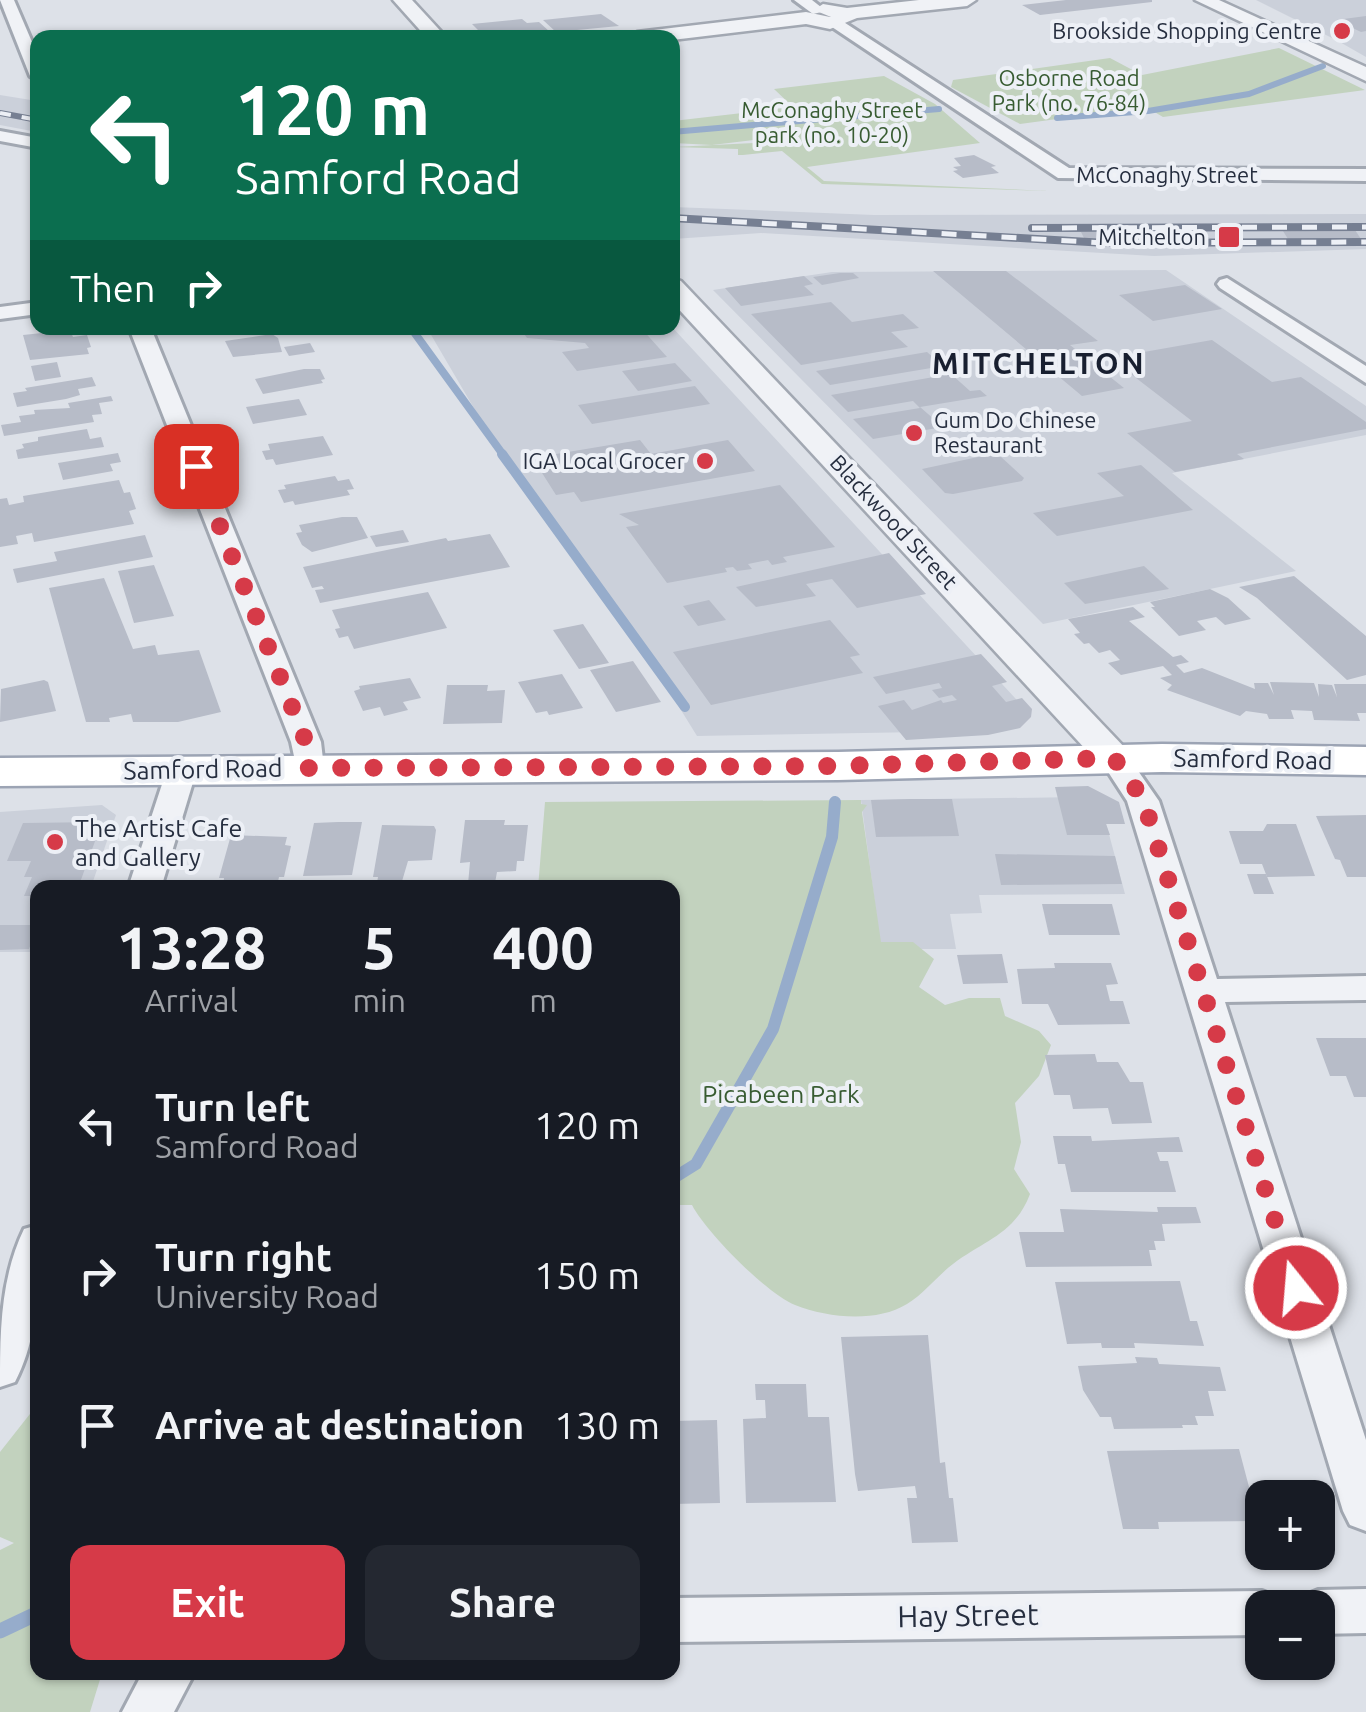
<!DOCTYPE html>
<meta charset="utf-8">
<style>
:root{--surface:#171b24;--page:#242831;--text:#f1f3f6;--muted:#9ea1a6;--accent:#d63a48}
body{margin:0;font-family:Ubuntu,sans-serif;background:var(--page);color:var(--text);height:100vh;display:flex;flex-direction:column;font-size:38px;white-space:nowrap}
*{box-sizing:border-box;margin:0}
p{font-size:32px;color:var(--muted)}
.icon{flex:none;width:55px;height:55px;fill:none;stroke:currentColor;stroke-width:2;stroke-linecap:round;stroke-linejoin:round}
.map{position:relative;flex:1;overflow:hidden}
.drawer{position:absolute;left:30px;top:880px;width:650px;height:800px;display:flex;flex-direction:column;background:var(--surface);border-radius:20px;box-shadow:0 2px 8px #0004}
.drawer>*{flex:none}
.hud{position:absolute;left:30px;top:30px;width:650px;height:305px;border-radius:20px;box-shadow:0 2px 8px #0004;background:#0b6e4f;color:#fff;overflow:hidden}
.controls{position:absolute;left:1245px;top:1480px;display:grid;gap:20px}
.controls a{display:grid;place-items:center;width:90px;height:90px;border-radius:20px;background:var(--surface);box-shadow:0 2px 8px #0004;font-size:50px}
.pin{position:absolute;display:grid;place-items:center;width:85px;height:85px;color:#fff;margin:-42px;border-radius:20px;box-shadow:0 5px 15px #0006}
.me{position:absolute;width:110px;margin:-55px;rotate:343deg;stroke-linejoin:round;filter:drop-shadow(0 0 8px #0008)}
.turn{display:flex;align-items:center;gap:35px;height:210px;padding:0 40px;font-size:45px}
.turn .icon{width:130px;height:130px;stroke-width:2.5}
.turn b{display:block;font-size:70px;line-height:85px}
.then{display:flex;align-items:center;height:95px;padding:0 40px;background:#0003;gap:20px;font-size:38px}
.eta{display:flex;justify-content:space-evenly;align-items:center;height:170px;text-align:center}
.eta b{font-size:60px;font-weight:700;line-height:70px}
.primary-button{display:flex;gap:20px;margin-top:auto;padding:20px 40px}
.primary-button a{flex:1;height:115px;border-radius:20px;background:var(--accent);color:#fff;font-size:40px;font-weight:700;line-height:115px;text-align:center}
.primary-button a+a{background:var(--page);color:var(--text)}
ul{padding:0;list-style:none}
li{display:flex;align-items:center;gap:30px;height:150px;padding:0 40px}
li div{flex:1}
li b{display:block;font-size:38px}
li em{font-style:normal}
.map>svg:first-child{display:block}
.built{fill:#cbd0da}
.green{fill:#c2d2be}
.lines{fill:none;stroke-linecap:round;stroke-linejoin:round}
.stream-far4{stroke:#96accb;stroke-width:6}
.stream-far3{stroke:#96accb;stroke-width:8}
.stream-far2{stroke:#96accb;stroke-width:10}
.stream-far1{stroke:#96accb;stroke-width:12}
.stream{stroke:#96accb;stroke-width:15}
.building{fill:#b7bcc8}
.minor-casing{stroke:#a2a8b2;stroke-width:6}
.tertiary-casing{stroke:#a2a8b2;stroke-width:5}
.primary-casing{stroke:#9ca4b4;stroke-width:5}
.minor{fill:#f0f2f6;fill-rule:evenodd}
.tertiary{fill:#f0f2f6;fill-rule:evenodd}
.primary{fill:#fff;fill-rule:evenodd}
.rail-far1-casing{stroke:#767f92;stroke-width:6}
.rail-casing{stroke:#767f92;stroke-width:8}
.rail-far1{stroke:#edf0f6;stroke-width:4;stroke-dasharray:11;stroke-linecap:butt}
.rail{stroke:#edf0f6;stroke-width:5;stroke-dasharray:15;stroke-linecap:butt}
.route{stroke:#d63a48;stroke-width:18;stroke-dasharray:0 32.4}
.poi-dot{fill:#d63a48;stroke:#edf0f6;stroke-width:4}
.labels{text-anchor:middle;stroke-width:8;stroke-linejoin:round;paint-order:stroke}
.far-poi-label{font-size:22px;fill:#262e3f;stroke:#edf0f6;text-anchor:end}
.far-park-label{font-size:22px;fill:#385c32;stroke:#edf0f6}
.far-street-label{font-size:22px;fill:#262e3f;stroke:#edf0f6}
.street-label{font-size:25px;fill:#262e3f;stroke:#edf0f6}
.poi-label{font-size:25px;fill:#262e3f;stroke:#edf0f6;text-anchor:start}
.park-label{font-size:25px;fill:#385c32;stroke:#edf0f6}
.far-district-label{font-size:30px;font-weight:bold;letter-spacing:2.5px;fill:#181f30;stroke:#edf0f6}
.near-street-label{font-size:30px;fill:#262e3f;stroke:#edf0f6}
</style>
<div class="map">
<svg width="1366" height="1712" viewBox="0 0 1366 1712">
<rect width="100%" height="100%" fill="#dde1e8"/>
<g class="built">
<path d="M1256 0H1366V57L1338 41Z"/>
<path d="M0 95 37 101V132L0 125Z"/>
<path d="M673 207 874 215 1366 214V249L1154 256 761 233 673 239Z"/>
<path d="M1166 270 1366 406V435L1172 473 1296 571 1043 624 713 290 832 272Z"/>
<path d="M672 327 1026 710 979 731 697 736 647 655 492 439 427 328Z"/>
<path d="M1081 797 1102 808 1125 894 979 895 982 913 950 914 956 949H881L861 800Z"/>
<path d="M102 805 116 815 91 887 38 888 37 952H0V812Z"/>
</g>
<g class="green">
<path d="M1279 48 1365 90 1163 117 1146 107 1020 124 951 87 953 80 1110 58 1142 75Z"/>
<path d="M884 76 935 104 980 143 807 167 824 181 1049 191 822 184 782 151 743 155H738V149L673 147 772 142 770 138 712 145 673 143V121L793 107 774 89Z"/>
<path d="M861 800V804L867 805 862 812 881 942H913L934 959 919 987 945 1005 969 998H1000L1005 1016 1039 1031 1051 1045 1039 1076 1015 1103 1021 1142 1014 1169 1030 1194C1015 1234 985 1240 953 1264 937 1276 924 1294 907 1304 876 1323 828 1318 795 1305 767 1294 706 1232 692 1205H673L672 888H538L545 802Z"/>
<path d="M37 1405 38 1672 102 1673 90 1712H0V1550L14 1543 0 1537V1452Z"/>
</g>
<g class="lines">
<g class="stream-far4">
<path d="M1057 118 1148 111 1249 94 1323 66"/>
<path d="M672 132 939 109"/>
</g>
<path class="stream-far3" d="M411 328 504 456"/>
<path class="stream-far2" d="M502 454 685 707"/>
<path class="stream-far1" d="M672 1179 696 1164 773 1029 832 837 835 802"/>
<path class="stream" d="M0 1631 38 1613"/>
</g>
<g class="building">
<path d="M1066 0H1152V2L1040 15 1022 5Z"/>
<path d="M601 14 619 26 556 32 543 20Z"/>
<path d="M1366 16V31L1361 32 1336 20Z"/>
<path d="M522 19 527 23 539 22 550 32 486 38 472 24Z"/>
<path d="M974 155 996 166 991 167 999 173 963 178 953 171 958 170 953 167 961 166 954 158Z"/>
<path d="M1355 230 1361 239H1288L1283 231Z"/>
<path d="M1197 231 1210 238H1201L1203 242H1125L1085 240 1081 232Z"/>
<path d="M933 271H1006L1098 341 1070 345 1124 388 1082 396Z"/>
<path d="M840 273H853L859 278 822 285 813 277Z"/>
<path d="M804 276 813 284 804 286 814 295 741 306 725 288Z"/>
<path d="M1185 285 1222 309 1153 321 1119 295Z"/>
<path d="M831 302 852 322 903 314 919 328 891 332 908 347 801 365 751 314Z"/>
<path d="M520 328H641L667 357 577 371 562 352 589 348 585 343 527 338Z"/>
<path d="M70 330 73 337 87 335 91 347 87 348 89 354 30 360 23 335Z"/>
<path d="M272 334 278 338 282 352 233 357 225 341Z"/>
<path d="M1212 340 1272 382 1301 377 1366 422V429L1237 454 1244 459 1175 472 1127 433 1192 421 1110 358Z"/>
<path d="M310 343 315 352 289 356 284 347Z"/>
<path d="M927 352 943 366 830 385 816 371Z"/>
<path d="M57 362 61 377 35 381 31 366Z"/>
<path d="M675 363 692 381 638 391 622 371Z"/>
<path d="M304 369H320L325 379 321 380 323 383 263 394 255 379Z"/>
<path d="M951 374 970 391 980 390 987 396 920 407 943 427 873 439 853 419 920 408 913 401 848 412 831 395Z"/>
<path d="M92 377 96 386 78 389 80 395 66 399 17 407 13 393 27 391 25 388Z"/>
<path d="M695 386 710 404 592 424 578 405Z"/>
<path d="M111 396 113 401 99 403 102 414 92 415 94 422 4 436 1 425 21 422 19 416 35 414 34 410 70 408 68 403Z"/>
<path d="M299 399 307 415 253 424 246 407Z"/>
<path d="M87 429 90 439 101 437 104 447 18 459 16 450 24 448 22 444 38 441V437Z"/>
<path d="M323 436 333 455 276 465 273 459 266 460 262 451 270 450 268 444Z"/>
<path d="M640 440 651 454 728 440 755 471 581 502 574 492 556 495 537 465 554 462 550 455Z"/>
<path d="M118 453 121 462 110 464 113 471 63 480 58 463Z"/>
<path d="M992 454 1000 456 1024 478 1022 481 953 494 945 493 922 469Z"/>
<path d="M1141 465 1193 510 1057 536 1033 513 1124 496 1097 473Z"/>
<path d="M335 476 338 481 349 479 354 489 347 490 350 495 295 505 293 501 284 503 278 490 286 489 284 485Z"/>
<path d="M119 480 124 493 130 492 136 509 129 511 134 524 34 542 32 533 16 536 18 544 0 547V499L7 498 9 505 24 502 23 496Z"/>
<path d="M780 485 835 547 783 557 787 562 772 565 768 560 748 564 752 569 737 571 733 567 725 568 727 572 667 583 626 527 639 525 619 514Z"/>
<path d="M342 517H357L368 538 312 552 302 545 296 533 302 532 299 525Z"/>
<path d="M403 530 409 542 376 547 370 536Z"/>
<path d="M490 534 510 567 320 603 315 590 324 589 322 586 312 588 303 567 446 538 448 541Z"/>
<path d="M145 535 153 557 17 583 13 569 57 561 54 552Z"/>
<path d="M889 553 926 594 857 608 832 579 806 584 816 596 756 607 736 587Z"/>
<path d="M154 565 174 616 134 623 118 571Z"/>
<path d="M1144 566 1169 589 1085 604 1064 583Z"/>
<path d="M1294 576 1366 636V675L1347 680 1257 598 1239 587Z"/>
<path d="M104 578 133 649 155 645 158 655 199 650 221 712 178 722H133L131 714 109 718 110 722H86L49 588Z"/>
<path d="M1210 589 1228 598 1251 619 1225 625 1216 617 1197 621 1206 630 1179 636 1151 607H1155L1150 602Z"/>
<path d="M428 592 447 628 354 649 348 636 339 638 335 629 340 628 332 610Z"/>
<path d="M709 600 726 620 698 626 683 606Z"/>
<path d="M1133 607 1145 617 1129 621 1173 657 1181 655 1189 662 1176 665 1184 673 1202 668 1255 689 1254 683H1268L1274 695 1270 682 1314 683 1319 697 1318 684 1332 685 1337 697 1334 684H1366V713H1357L1360 721 1314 720 1312 711 1291 710 1294 719H1269L1267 714 1246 711 1240 716 1167 690 1172 685 1160 678 1172 675 1163 666 1121 675 1108 663 1120 660 1110 650 1099 653 1089 643 1084 644 1074 634 1080 633 1068 619Z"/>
<path d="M830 620 860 655 850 657 863 673 711 705 673 652Z"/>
<path d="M583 624 609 663 579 669 553 630Z"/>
<path d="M981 654 1007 682 992 686 1006 702 1022 698 1032 709 1031 717 1020 728 988 735 906 740 878 706 904 700 912 710 941 700 943 703 957 700 952 695 939 698 932 690 942 688 939 683 886 694 873 677Z"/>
<path d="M633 661 661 702 616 712 590 670Z"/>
<path d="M562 674 583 708 549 715 547 711 536 713 518 682Z"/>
<path d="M410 678 421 698 403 702 408 710 384 716 380 707 363 711 354 691 360 689 359 686Z"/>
<path d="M44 680 48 682 56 711 0 722 1 689Z"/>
<path d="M447 685H488L487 691 505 690 502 723 443 724Z"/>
<path d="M1088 786 1119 802 1125 824H1106L1110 835H1067L1055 787Z"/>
<path d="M910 799H952L959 836 876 837 871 800Z"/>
<path d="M1366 815V877H1347L1340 860 1335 859 1316 816Z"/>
<path d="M465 820H505L504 825H528L524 861H517L516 871 497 872 495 883 468 884 470 862 460 863Z"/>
<path d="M102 822 78 888H38V896H24L32 877H24L31 861H7L23 823Z"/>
<path d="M338 822H362L352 875 303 876 314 823Z"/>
<path d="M1267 824H1296L1315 876 1267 877 1262 864H1240L1229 831H1263Z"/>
<path d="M382 825 434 826 436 830 432 860 408 861 400 888H376L378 877H373Z"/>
<path d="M231 835 287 837 285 845 291 846 284 877H279L277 886H223L224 878H219Z"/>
<path d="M995 854 1115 856 1122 884 1001 885Z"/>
<path d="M1247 874H1266L1274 894H1254Z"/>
<path d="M1042 904H1112L1120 935H1049Z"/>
<path d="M0 925H38L29 949 0 950Z"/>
<path d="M1002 954 1008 983 963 984 957 955Z"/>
<path d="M1054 963H1111L1118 984 1106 985 1110 1001H1123L1130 1024 1058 1025 1048 1004H1022L1017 969 1055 968Z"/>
<path d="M1316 1038H1366V1097H1354L1346 1076H1330Z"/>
<path d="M1095 1054 1097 1062H1118L1130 1082H1143L1152 1123 1112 1124 1108 1108 1073 1109 1070 1095H1054L1045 1055Z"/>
<path d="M1053 1136H1091L1092 1141 1179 1137 1183 1152H1157L1160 1161H1168L1176 1192H1071L1065 1164H1058Z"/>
<path d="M1157 1207H1196L1201 1223 1162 1224 1165 1241H1154L1156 1250H1149L1152 1266 1026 1267 1019 1232H1064L1060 1209 1158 1212Z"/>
<path d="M1180 1281 1190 1321H1197L1204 1346 1134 1343 1135 1348H1102L1101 1343 1067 1344 1055 1282Z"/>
<path d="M928 1335 940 1463 945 1462 949 1498H953L958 1542 912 1543 907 1498H917L915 1486 858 1491 855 1474 841 1337Z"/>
<path d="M1135 1357 1157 1358 1159 1364 1220 1367 1226 1391H1208L1214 1416H1195L1198 1425H1182L1183 1428 1114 1429 1111 1417H1100L1083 1390 1078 1366 1137 1363Z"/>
<path d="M755 1384H806L808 1417H829L836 1502 746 1503 743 1419 766 1418 765 1400H756Z"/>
<path d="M717 1420 720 1503 672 1504V1421Z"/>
<path d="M1239 1449 1258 1521 1158 1522 1159 1529H1123L1107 1451Z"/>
</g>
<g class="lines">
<defs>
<g id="minor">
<path d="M0 0H14L38 56V81L30 76Z"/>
<path d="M794 0H812L826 11 813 14Z"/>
<path d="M829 19H839L1069 168 1366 169V181L1058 178 829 25Z"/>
<path d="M0 131 38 138V148L0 141Z"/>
<path d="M1227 278 1366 366V383L1220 288 1217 284 1220 280Z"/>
<path d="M38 302V314L0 319V307Z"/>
<path d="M129 328H151L321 742 324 768 320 775H298L291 742Z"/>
<path d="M1114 749 1125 752 1159 801 1217 979 1366 976V1000L1225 1002 1366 1440V1531L1350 1525 1343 1511 1127 801 1099 758 1103 752Z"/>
<path d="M182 760 193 762 197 769 161 888H128L167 769 171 762Z"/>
<path d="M38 1225C38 1279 41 1332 15 1382L0 1387C0 1333 0 1279 24 1229Z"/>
<path d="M1366 1589V1633L1318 1634V1608H1296L1301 1597 1318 1590Z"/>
<path d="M1262 1591 1279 1598 1283 1608H1262V1635L672 1642V1598Z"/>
<path d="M143 1672H195L174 1712H122Z"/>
</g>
<g id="tertiary">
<path d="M393 0H412L447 38H427Z"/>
<path d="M919 0H976L967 6 857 18 830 29 806 24 672 40 628 38 637 32 806 12 830 17H831L814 10 823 4 847 8Z"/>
<path d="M1195 0H1219L1366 67V81Z"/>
<path d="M672 278 681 281 1127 750 1133 758 1127 766 1114 769 1101 766 672 302Z"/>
</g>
<path id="primary" d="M1162 744 1366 747V775L1162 772 838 780 0 786V758L838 752Z"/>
</defs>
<use href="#minor" class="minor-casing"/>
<use href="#tertiary" class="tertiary-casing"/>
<use href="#primary" class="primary-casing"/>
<use href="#minor" class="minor"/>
<use href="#tertiary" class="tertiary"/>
<use href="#primary" class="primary"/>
<defs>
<path id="rail-far1" d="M0 113 38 120"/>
<g id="rail">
<path d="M672 218 1106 243 1366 242"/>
<path d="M1032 228 1366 227"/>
</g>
</defs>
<use href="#rail-far1" class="rail-far1-casing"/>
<use href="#rail" class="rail-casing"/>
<use href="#rail-far1" class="rail-far1"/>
<use href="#rail" class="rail"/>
</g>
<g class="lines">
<path class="route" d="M196 466 306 742 308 768 838 766 1114 758 1138 792 1149 818 1296 1288"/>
</g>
<g class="poi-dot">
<circle cx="1342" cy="31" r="10"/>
<rect x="1217" y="225" width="24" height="24" rx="5"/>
<circle cx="914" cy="433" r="10"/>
<circle cx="705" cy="461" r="10"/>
<circle cx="55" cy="842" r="10"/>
</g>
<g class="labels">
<g class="far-poi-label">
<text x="1322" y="39">Brookside Shopping Centre</text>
<text x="1206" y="245">Mitchelton</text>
<text x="934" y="428" text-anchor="start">Gum Do Chinese<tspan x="934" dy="25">Restaurant</tspan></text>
<text x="685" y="469">IGA Local Grocer</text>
</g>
<g class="far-park-label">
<text x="1069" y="86">Osborne Road<tspan x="1069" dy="25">Park (no. 76-84)</tspan></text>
<text x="832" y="118">McConaghy Street<tspan x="832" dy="25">park (no. 10-20)</tspan></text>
</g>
<g class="far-street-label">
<text x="1167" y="183">McConaghy Street</text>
<text transform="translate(894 522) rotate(47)" y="8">Blackwood Street</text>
</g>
<g class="street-label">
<text transform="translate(1253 759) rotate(1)" y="9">Samford Road</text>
<text transform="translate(203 769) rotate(-1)" y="9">Samford Road</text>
</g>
<g class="poi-label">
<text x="75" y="837">The Artist Cafe<tspan x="75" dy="29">and Gallery</tspan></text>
</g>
<g class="park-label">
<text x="781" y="1103">Picabeen Park</text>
</g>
<g class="far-district-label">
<text x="1039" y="374">MITCHELTON</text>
</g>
<g class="near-street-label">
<text transform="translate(968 1616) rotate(-1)" y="10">Hay Street</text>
</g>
</g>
</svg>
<div class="controls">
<a>+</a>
<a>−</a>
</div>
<div class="pin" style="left:196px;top:466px;background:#d93025"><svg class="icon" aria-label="arrive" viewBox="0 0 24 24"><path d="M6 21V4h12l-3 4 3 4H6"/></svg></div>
<svg class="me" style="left:1296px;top:1288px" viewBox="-20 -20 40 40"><circle r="17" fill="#d63a48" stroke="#fff" stroke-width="3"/><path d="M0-11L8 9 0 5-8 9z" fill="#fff"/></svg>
<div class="hud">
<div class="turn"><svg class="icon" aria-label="left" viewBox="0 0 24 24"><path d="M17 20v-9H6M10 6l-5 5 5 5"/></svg><div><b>120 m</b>Samford Road</div></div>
<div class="then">Then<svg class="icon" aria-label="right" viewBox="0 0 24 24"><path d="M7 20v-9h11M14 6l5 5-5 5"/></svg></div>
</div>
<section class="drawer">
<div class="eta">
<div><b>13:28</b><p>Arrival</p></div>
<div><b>5</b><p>min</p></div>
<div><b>400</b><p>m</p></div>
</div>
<ul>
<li><svg class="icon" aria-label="left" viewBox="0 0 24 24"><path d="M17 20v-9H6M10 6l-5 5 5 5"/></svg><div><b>Turn left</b><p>Samford Road</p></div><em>120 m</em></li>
<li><svg class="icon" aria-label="right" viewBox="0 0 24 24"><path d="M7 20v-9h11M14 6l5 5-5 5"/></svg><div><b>Turn right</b><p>University Road</p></div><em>150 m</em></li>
<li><svg class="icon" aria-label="arrive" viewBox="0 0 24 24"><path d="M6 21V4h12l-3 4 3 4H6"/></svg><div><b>Arrive at destination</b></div><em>130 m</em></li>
</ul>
<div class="primary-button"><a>Exit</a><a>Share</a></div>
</section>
</div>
